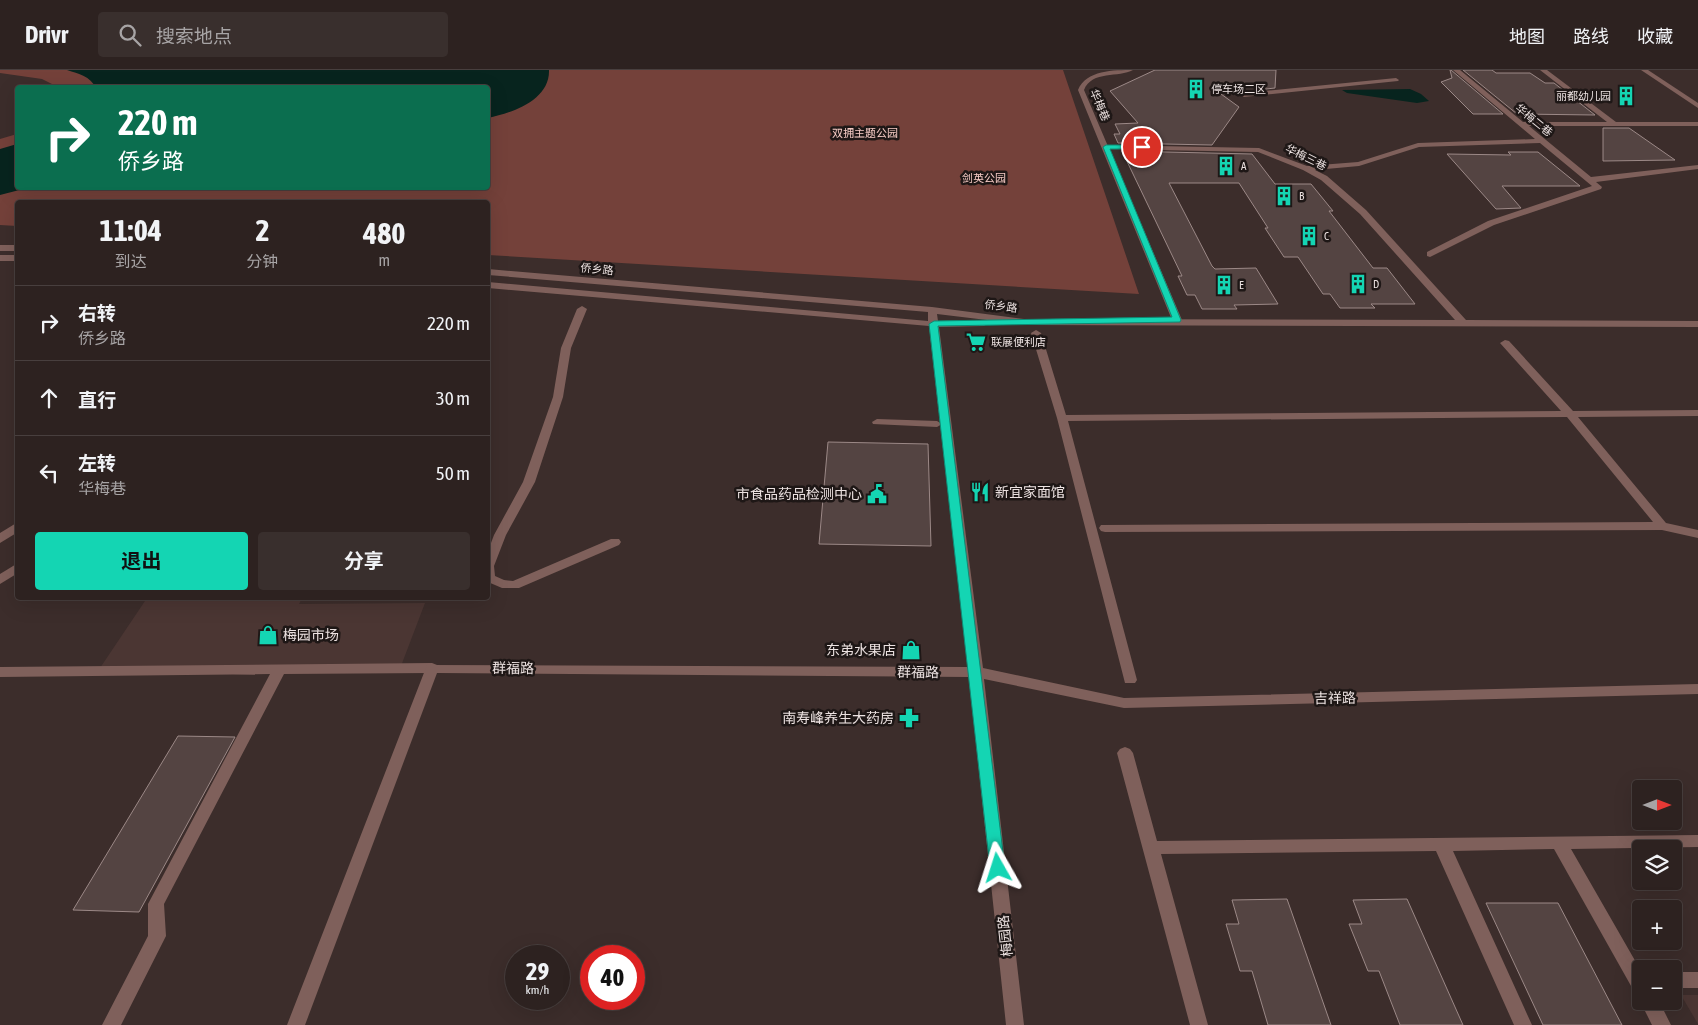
<!DOCTYPE html>
<html lang="zh">
<meta charset="utf-8">
<style>
:root{--surface:#2d2220;--page:#392f2d;--text:#f1f3f6;--muted:#a7a4a5;--line:#483f3e;--accent:#14d5b3}
body{margin:0;font-family:"Asap Condensed","Noto Sans SC",sans-serif;background:var(--page);color:var(--text);height:100vh;display:flex;flex-direction:column;font-size:19px;white-space:nowrap}
*{box-sizing:border-box;margin:0}
p{font-size:16px;color:var(--muted)}
.icon{flex:none;width:28px;height:28px;fill:none;stroke:currentColor;stroke-width:2;stroke-linecap:round;stroke-linejoin:round}
.map{position:relative;flex:1;overflow:hidden}
.panel{position:absolute;left:15px;top:130px;width:475px;height:400px;display:flex;flex-direction:column;background:var(--surface);border-radius:5px;box-shadow:0 5px 20px #0002,0 0 0 1px var(--line)}
.panel>*{flex:none}
.hud{position:absolute;left:15px;top:15px;width:475px;height:105px;border-radius:5px;box-shadow:0 5px 20px #0002,0 0 0 1px var(--line);background:#0b6e4f;color:#fff;overflow:hidden}
.needle{width:32px;rotate:90deg}
.controls{position:absolute;left:1632px;top:710px;display:grid;gap:10px}
.controls a{display:grid;place-items:center;width:50px;height:50px;border-radius:5px;background:var(--surface);box-shadow:0 5px 20px #0002,0 0 0 1px var(--line);font-size:25px}
.speed{position:absolute;left:505px;top:875px;display:flex;gap:10px;font-size:25px;font-weight:700;text-align:center}
.speed>*{display:grid;place-content:center;width:65px;height:65px;border-radius:50%;background:var(--surface);box-shadow:0 5px 20px #0002,0 0 0 1px var(--line);line-height:1}
.speed small{font-size:12px;font-weight:400}
.speed .limit{border:8px solid #d22;background:#fff;color:#111}
.pin{position:absolute;display:grid;place-items:center;width:42px;height:42px;color:#fff;margin:-21px;border:2px solid #fff;border-radius:50%;box-shadow:0 1px 5px #0007}
.me{position:absolute;width:55px;margin:-28px;rotate:354deg;stroke-linejoin:round;filter:drop-shadow(0 0 4px #0008)}
.turn{display:flex;align-items:center;gap:18px;height:105px;padding:0 20px;font-size:22px}
.turn .icon{width:65px;height:65px;stroke-width:2.5}
.turn b{display:block;font-size:35px;line-height:42px}
.eta{display:flex;justify-content:space-evenly;align-items:center;height:85px;text-align:center}
.eta b{font-size:30px;font-weight:700;line-height:35px}
.primary-button{display:flex;gap:10px;margin-top:auto;padding:10px 20px}
.primary-button a{flex:1;height:58px;border-radius:5px;background:var(--accent);color:#111;font-size:20px;font-weight:700;line-height:58px;text-align:center}
.primary-button a+a{background:var(--page);color:var(--text)}
ul{padding:0;list-style:none}
li{display:flex;align-items:center;gap:15px;height:75px;padding:0 20px;border-top:1px solid var(--line)}
li div{flex:1}
li b{display:block;font-size:19px}
li em{font-style:normal}
header{display:flex;align-items:center;gap:30px;box-sizing:border-box;height:70px;padding:0 25px;background:var(--surface);border-bottom:1px solid var(--line)}
header strong{font-size:24px}
nav{display:flex;gap:28px;margin-inline-start:auto;font-size:18px}
.search{width:350px;height:45px;background:var(--page);display:flex;align-items:center;gap:12px;box-sizing:border-box;padding:0 18px;border-radius:5px;color:var(--muted);font-size:19px}
.map>svg:first-child{display:block}
.built{fill:#4b3633}
.green{fill:#74413a}
.water{fill:#07241e}
.building{fill:#544442;stroke:#9c8987}
.lines{fill:none;stroke-linecap:round;stroke-linejoin:round}
.minor{fill:#7f605b;fill-rule:evenodd}
.tertiary{fill:#7f605b;fill-rule:evenodd}
.route{fill:#14d5b3;stroke:#0d8a74}
.labels{text-anchor:middle;stroke-width:5;stroke-linejoin:round;paint-order:stroke}
.far-poi-label{font-size:11px;fill:#ece2e1;stroke:#1e1716;text-anchor:start}
.far-street-label{font-size:11px;fill:#ece2e1;stroke:#1e1716}
.far-park-label{font-size:11px;fill:#f6cbc5;stroke:#1e1716}
.poi-label{font-size:14px;fill:#ece2e1;stroke:#1e1716;text-anchor:end}
.street-label{font-size:14px;fill:#ece2e1;stroke:#1e1716}
</style>
<header>
<strong>Drivr</strong>
<div class="search"><svg class="icon" aria-label="search" viewBox="0 0 24 24"><circle cx="10" cy="10" r="6"/><path d="M15 15l6 6"/></svg>搜索地点</div>
<nav><a>地图</a><a>路线</a><a>收藏</a></nav>
</header>
<div class="map">
<svg width="1698" height="955" viewBox="0 0 1698 955">
<rect width="100%" height="100%" fill="#3c2d2b"/>
<g class="built">
<path d="M147 528H302L299 534 425 533 401 596 100 598Z"/>
<path d="M1681 925H1698V954Z"/>
</g>
<path class="green" d="M0 0H1063L1139 224 488 185V132H18L17 156 0 155V69L17 64 18 118H488V18H60L42 9 0 3Z"/>
<g class="water">
<path d="M67 0H549C550 30 512 43 488 48V18H96C90 6 79 4 67 0Z"/>
<path d="M1410 19 1421 24 1429 31 1417 33 1347 23 1342 20Z"/>
<path d="M17 74 18 118H27L0 125V79Z"/>
</g>
<g class="building">
<path d="M1155 0H1276L1275 18 1221 24 1239 37 1212 75 1118 73 1114 64H1120L1115 54 1138 53 1110 21Z"/>
<path d="M1450 0H1451L1503 44H1473L1441 12 1452 8Z"/>
<path d="M1463 0H1492L1496 3H1530L1545 13H1554L1595 45 1517 44Z"/>
<path d="M1603 58H1629L1675 90 1603 91Z"/>
<path d="M1122 81 1252 84 1275 114H1311L1333 141H1329L1373 198H1387L1415 234H1371L1375 238H1340L1330 224H1323L1298 187H1284L1265 158H1268L1239 113H1169L1212 196 1215 199 1256 198 1278 234 1234 235 1237 239H1202L1195 225H1187L1178 206H1182Z"/>
<path d="M1508 82H1538L1580 116H1502L1521 138 1496 139 1447 84 1511 85Z"/>
<path d="M828 372 928 374 931 476 819 474Z"/>
<path d="M178 666 235 667 139 842 73 840Z"/>
<path d="M1287 829 1331 955H1268L1252 901H1240L1226 854H1239L1232 830Z"/>
<path d="M1407 829 1463 955H1400L1379 901H1368L1349 854H1362L1353 830Z"/>
<path d="M1486 833H1558L1622 955H1543Z"/>
</g>
<g class="lines">
<g class="minor">
<path d="M1453 0H1460L1523 52H1607L1540 0H1547L1616 52H1698V56H1529L1591 107 1698 95V99L1596 112 1602 117 1601 119 1494 155 1430 187 1427 186V182L1488 151 1592 116 1540 73 1419 77 1359 96 1315 100 1327 106 1366 140 1466 250 1698 251V257L1029 255 1024 252 1029 249 1455 250 1360 144 1321 110 1303 100 1258 82 1106 79 1102 77 1106 75 1259 78 1307 96 1358 92 1418 73 1535 69Z"/>
<path d="M1641 0H1648L1698 33V38Z"/>
<path d="M1396 8 1399 10 1398 11 1244 27 1241 25 1244 23Z"/>
<path d="M582 236 587 239 571 278 563 327 535 412 506 465 494 496 495 506 504 510 513 511 611 469H619L621 472 619 475 519 518H502L488 512V481L494 465 523 412 553 327 561 278 577 239Z"/>
<path d="M1036 260 1041 263 1066 345 1561 341 1500 273 1505 270 1509 271 1573 341 1698 340V346L1578 347 1666 453 1698 460V468L1662 460 1105 462 1101 461 1099 458 1101 455 1653 452 1567 347 1068 351 1137 610 1135 613H1125L1057 348 1031 263Z"/>
<path d="M877 349 937 351 942 354 937 357 873 354 872 352Z"/>
<path d="M432 593 437 595 439 598 437 601 432 603 284 604 164 834 166 866 121 955H102L148 866V834L270 604 0 607V597Z"/>
<path d="M1125 677 1130 679 1133 683 1157 771 1698 765V777L1571 779 1641 901V925L1635 923 1554 779 1453 781 1532 955H1514L1436 781 1161 784 1208 955H1190L1117 683 1120 679Z"/>
<rect x="1674" y="902" width="24" height="16"/>
<path d="M1641 928V931H1659L1671 955H1652L1640 931Z"/>
</g>
<g class="tertiary">
<path d="M1133 0C1119 8 1092 0 1084 20L1182 250 1177 253 1172 250 1078 20C1086 0 1114 0 1133 0Z"/>
<rect x="0" y="175" width="18" height="6"/>
<rect x="0" y="185" width="18" height="6"/>
<path d="M488 199 932 237 1032 250V254L1029 255 937 244 938 251 984 250 989 253 984 256 939 257 983 598 1124 628 1698 614V624L1124 638 984 609 1024 955H1006L969 607 437 603 305 955H287L427 595 968 597 929 256 488 218V212L928 251V242L488 205Z"/>
<path d="M18 452V462L0 473V463Z"/>
<path d="M18 493V503L0 514V504Z"/>
</g>
</g>
<path class="route" d="M1106 75H1142L1145 77 1142 79H1110L1181 250 1180 252 938 256 1005 798 1003 803 998 804 992 803 990 798 929 254 934 251 1172 247 1103 77Z"/>
<defs>
<symbol id="building-bare" viewBox="-9 -9 18 18"><path d="M-4-6H4V6H1V3H-1V6H-4ZM-2.5-4.3h1.7v1.8h-1.7ZM.8-4.3h1.7v1.8H.8ZM-2.5-1h1.7V.8h-1.7ZM.8-1h1.7V.8H.8Z" fill="#14d5b3" stroke="#1e1716" stroke-width="2.5" paint-order="stroke"/></symbol>
<symbol id="supermarket-bare" viewBox="-9 -9 18 18"><path d="M-6-5.5h2.5l.6 2H6L4.5 2H-2.5L-4.4-4H-6ZM-1.5 3.2a1.3 1.3 0 1 0 .1 0ZM3 3.2a1.3 1.3 0 1 0 .1 0Z" fill="#14d5b3" stroke="#1e1716" stroke-width="2.5" paint-order="stroke"/></symbol>
<symbol id="restaurant-bare" viewBox="-9 -9 18 18"><path d="M-5-6h1v4h1v-4h1v4h1v-4h1v5L-1.5 .5V6h-2V.5L-5-1ZM5-6V6H3V1.5H1.5Q1.5-4 5-6Z" fill="#14d5b3" stroke="#1e1716" stroke-width="2.5" paint-order="stroke"/></symbol>
<symbol id="civic-bare" viewBox="-9 -9 18 18"><path d="M-.6-6.5H3V-4.5H.6V-3L4-1V1h2V6H-6V1h2V-1L-.6-3ZM-1.2 2.5V6h2.4V2.5Z" fill="#14d5b3" stroke="#1e1716" stroke-width="2.5" paint-order="stroke"/></symbol>
<symbol id="shop-bare" viewBox="-9 -9 18 18"><path d="M-5-2.5h2.3a2.7 3.5 0 0 1 5.4 0H5L5.5 6h-11ZM-1.5-2.5h3a1.5 2.3 0 0 0-3 0Z" fill="#14d5b3" stroke="#1e1716" stroke-width="2.5" paint-order="stroke"/></symbol>
<symbol id="pharmacy-bare" viewBox="-9 -9 18 18"><path d="M-2-6h4v4h4v4h-4v4h-4v-4h-4v-4h4Z" fill="#14d5b3" stroke="#1e1716" stroke-width="2.5" paint-order="stroke"/></symbol>
</defs>
<g fill-rule="evenodd">
<use href="#building-bare" x="1182" y="5" width="28" height="28"/>
<use href="#building-bare" x="1612" y="12" width="28" height="28"/>
<use href="#building-bare" x="1212" y="82" width="28" height="28"/>
<use href="#building-bare" x="1270" y="112" width="28" height="28"/>
<use href="#building-bare" x="1295" y="152" width="28" height="28"/>
<use href="#building-bare" x="1344" y="200" width="28" height="28"/>
<use href="#building-bare" x="1210" y="201" width="28" height="28"/>
<use href="#supermarket-bare" x="962" y="258" width="28" height="28"/>
<use href="#restaurant-bare" x="966" y="408" width="28" height="28"/>
<use href="#civic-bare" x="863" y="410" width="28" height="28"/>
<use href="#shop-bare" x="254" y="551" width="28" height="28"/>
<use href="#shop-bare" x="897" y="566" width="28" height="28"/>
<use href="#pharmacy-bare" x="895" y="634" width="28" height="28"/>
</g>
<g class="labels">
<g class="far-poi-label">
<text x="1211" y="23">停车场二区</text>
<text x="1611" y="30" text-anchor="end">丽都幼儿园</text>
<text x="1241" y="100">A</text>
<text x="1299" y="130">B</text>
<text x="1324" y="170">C</text>
<text x="1373" y="218">D</text>
<text x="1239" y="219">E</text>
<text x="991" y="276">联展便利店</text>
</g>
<g class="far-street-label">
<text transform="translate(1100 35) rotate(67)" y="4">华梅巷</text>
<text transform="translate(1534 50) rotate(39)" y="4">华梅二巷</text>
<text transform="translate(1306 87) rotate(26)" y="4">华梅三巷</text>
<text transform="translate(597 199) rotate(5)" y="4">侨乡路</text>
<text transform="translate(1001 236) rotate(7)" y="4">侨乡路</text>
</g>
<g class="far-park-label">
<text x="865" y="67">双拥主题公园</text>
<text x="984" y="112">剑英公园</text>
</g>
<g class="poi-label">
<text x="995" y="427" text-anchor="start">新宜家面馆</text>
<text x="862" y="429">市食品药品检测中心</text>
<text x="283" y="570" text-anchor="start">梅园市场</text>
<text x="896" y="585">东弟水果店</text>
<text x="894" y="653">南寿峰养生大药房</text>
</g>
<g class="street-label">
<text transform="translate(513 598) rotate(1)" y="5">群福路</text>
<text transform="translate(918 602) rotate(1)" y="5">群福路</text>
<text transform="translate(1335 628) rotate(-1)" y="5">吉祥路</text>
<text transform="translate(1005 866) rotate(-96)" y="5">梅园路</text>
</g>
</g>
</svg>
<div class="controls">
<a><svg class="needle" viewBox="-14 -14 28 28"><path d="M0-13l5 13h-10z" fill="#e53935"/><path d="M0 13l5-13h-10z" fill="#a7a4a5"/></svg></a>
<a><svg class="icon" aria-label="layers" viewBox="0 0 24 24"><path d="M12 4l9 5-9 5-9-5zM3 14l9 5 9-5"/></svg></a>
<a>+</a>
<a>−</a>
</div>
<div class="speed"><div>29<small>km/h</small></div><div class="limit">40</div></div>
<div class="pin" style="left:1142px;top:77px;background:#d93025"><svg class="icon" aria-label="arrive" viewBox="0 0 24 24"><path d="M6 21V4h12l-3 4 3 4H6"/></svg></div>
<svg class="me" style="left:998px;top:798px" viewBox="-20 -20 40 40"><path d="M0-17L14 15 0 8-14 15z" fill="#14d5b3" stroke="#fff" stroke-width="4"/></svg>
<div class="hud">
<div class="turn"><svg class="icon" aria-label="right" viewBox="0 0 24 24"><path d="M7 20v-9h11M14 6l5 5-5 5"/></svg><div><b>220 m</b>侨乡路</div></div>
</div>
<section class="panel">
<div class="eta">
<div><b>11:04</b><p>到达</p></div>
<div><b>2</b><p>分钟</p></div>
<div><b>480</b><p>m</p></div>
</div>
<ul>
<li><svg class="icon" aria-label="right" viewBox="0 0 24 24"><path d="M7 20v-9h11M14 6l5 5-5 5"/></svg><div><b>右转</b><p>侨乡路</p></div><em>220 m</em></li>
<li><svg class="icon" aria-label="ahead" viewBox="0 0 24 24"><path d="M12 20V5M6 11l6-6 6 6"/></svg><div><b>直行</b></div><em>30 m</em></li>
<li><svg class="icon" aria-label="left" viewBox="0 0 24 24"><path d="M17 20v-9H6M10 6l-5 5 5 5"/></svg><div><b>左转</b><p>华梅巷</p></div><em>50 m</em></li>
</ul>
<div class="primary-button"><a>退出</a><a>分享</a></div>
</section>
</div>
